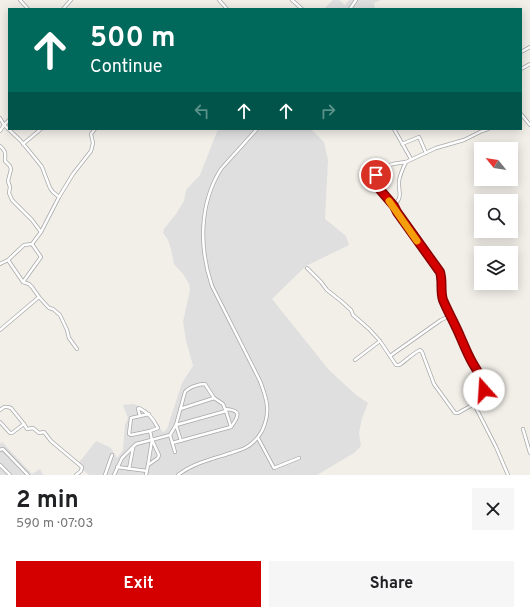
<!DOCTYPE html>
<meta charset="utf-8">
<style>
:root{--surface:#fff;--page:#f6f6f6;--text:#202124;--muted:#757577;--accent:#d40000}
body{margin:0;font-family:Overpass,sans-serif;background:var(--page);color:var(--text);height:100vh;display:flex;flex-direction:column;font-size:15px;white-space:nowrap}
*{box-sizing:border-box;margin:0}
p{font-size:13px;color:var(--muted)}
.icon{flex:none;width:22px;height:22px;fill:none;stroke:currentColor;stroke-width:2;stroke-linecap:round;stroke-linejoin:round}
.map{position:relative;height:475px;overflow:hidden}
.sheet{display:flex;flex-direction:column;background:var(--surface);flex:1}
.sheet>*{flex:none}
.hud{position:absolute;left:8px;top:8px;width:514px;height:122px;border-radius:0px;box-shadow:0 2px 10px #0003;background:#00695c;color:#fff;overflow:hidden}
.needle{width:26px;rotate:300deg}
.buttons{position:absolute;left:474px;top:142px;display:grid;gap:8px}
.buttons a{display:grid;place-items:center;width:44px;height:44px;border-radius:0px;background:var(--surface);box-shadow:0 2px 10px #0003;font-size:20px}
.pin{position:absolute;display:grid;place-items:center;width:34px;height:34px;color:#fff;margin:-17px;border:2px solid #fff;border-radius:50%;box-shadow:0 1px 4px #0007}
.me{position:absolute;width:44px;margin:-22px;rotate:341deg;stroke-linejoin:round;filter:drop-shadow(0 0 3px #0008)}
.turn{display:flex;align-items:center;gap:14px;height:84px;padding:0 16px;font-size:18px}
.turn .icon{width:52px;height:52px;stroke-width:2.5}
.turn b{display:block;font-size:28px;line-height:34px}
.lanes{display:flex;align-items:center;height:38px;padding:0 16px;background:#0003;justify-content:center;gap:20px;direction:ltr}
.lanes .off{opacity:.35}
.round{display:grid;place-items:center;flex:none;width:42px;height:42px;border-radius:0px;background:var(--page)}
.overview{display:flex;align-items:center;justify-content:space-between;height:68px;padding:0 16px}
h1{font-size:24px;font-weight:700;line-height:30px}
.action{display:flex;gap:8px;margin-top:auto;padding:8px 16px}
.action a{flex:1;height:46px;border-radius:0px;background:var(--accent);color:#fff;font-size:16px;font-weight:700;line-height:46px;text-align:center}
.action a+a{background:var(--page);color:var(--text)}
.map>svg:first-child{display:block}
.residential{fill:#e0dfdf}
.lines{fill:none;stroke-linecap:round;stroke-linejoin:round}
.street-casing{stroke:#a9a9a9;stroke-width:4}
.street{stroke:#fff;stroke-width:2.5}
.route-casing{stroke:#8a0000;stroke-width:10}
.route{stroke:#d40000;stroke-width:7}
.slow{stroke:#f59e0b;stroke-width:7}
</style>
<div class="map">
<svg width="530" height="475" viewBox="0 0 530 475">
<rect width="100%" height="100%" fill="#f2efe9"/>
<g class="residential">
<path d="M333 0H339L345 5 349 0H381L374 3 375 9H327L325 8Z"/>
<path d="M218 129H310L313 131 324 142 328 160 325 219 346 236 349 245 306 266 272 299 329 370 355 394 368 403 362 418 359 433 361 446 354 453 317 475H89L77 465 96 441 111 448 117 458 123 450 125 425 128 418 123 405 134 404 145 409 163 432 167 429 182 383 193 366 186 340 183 322 190 290 189 284 183 274 174 264 171 249 168 240 163 233 164 229 176 214 184 201 186 190 200 175Z"/>
<path d="M2 442 32 474 40 469 43 475H0V444Z"/>
</g>
<g class="lines">
<defs>
<g id="street">
<path d="M20 0 28 9"/>
<path d="M219 0 227 9"/>
<path d="M292 0 302 9"/>
<path d="M63 9 71 0"/>
<path d="M350 9 356 0"/>
<path d="M521 52 530 47"/>
<path d="M521 69 530 64"/>
<path d="M521 114 530 125"/>
<path d="M0 118 4 125 0 131"/>
<path d="M9 120 4 125 20 140 30 152 39 163 42 167 50 188 53 192 59 197"/>
<path d="M394 129 411 159"/>
<path d="M488 129 482 131 464 140 436 148 406 162C403 168 400 174 399 181 398 192 404 197 393 206L409 229 440 272C443 281 440 291 443 300 448 312 455 324 460 336 463 344 466 351 470 359 474 367 481 374 483 383 485 392 482 400 474 404L496 447 508 475"/>
<path d="M23 144 41 129"/>
<path d="M402 144 419 137 426 153"/>
<path d="M0 146C7 152 5 154 5 161L10 166 11 169 8 181 10 187 9 193 12 200 32 220 41 232"/>
<path d="M393 206C388 200 378 190 375 183 372 175 384 168 390 165 395 163 401 163 406 162"/>
<path d="M8 260 23 282 29 284 32 287 39 297 49 308 53 309 60 315 67 330 69 338 77 349"/>
<path d="M0 264 8 260 24 245 32 244 41 232 59 197 73 174 91 151 93 143 91 134 95 129"/>
<path d="M307 268 321 282 327 290 341 301 351 310 353 315 369 329 380 341 396 365H399C406 361 413 353 420 350L422 352 434 384 455 413H458L474 404"/>
<path d="M23 282 41 257 32 244"/>
<path d="M0 330 39 297"/>
<path d="M390 356 441 320 450 316"/>
<path d="M355 360 380 341"/>
<path d="M180 409 214 398"/>
<path d="M0 410 4 407H8L11 408 24 424"/>
<path d="M226 411 231 427"/>
<path d="M140 416 138 409 139 408C148 412 154 420 158 428L150 431 131 435 129 434 131 418 149 414"/>
<path d="M0 422 10 433H12L24 424 27 429 33 428 39 433 44 432 51 441 82 467 81 471 76 475"/>
<path d="M523 429 530 453"/>
<path d="M170 435 175 452"/>
<path d="M258 438 274 468 299 458"/>
<path d="M181 441 176 425 226 411 225 409"/>
<path d="M0 450 2 449H3L28 475"/>
<path d="M0 465 10 475"/>
<path d="M148 465 158 458 159 455 152 440 150 431"/>
<path d="M117 467 147 471"/>
<path d="M129 469 133 448"/>
<path d="M105 475 112 455"/>
<path d="M114 475 122 458 136 444 170 435 176 425 185 392C189 387 199 384 205 384L214 398 223 404 225 409C242 410 239 416 231 427L172 443"/>
<path d="M146 475 148 465 152 440"/>
<path d="M178 475C193 463 212 459 231 453 236 451 241 450 245 448 253 444 258 438 262 431 271 412 267 399 260 381L212 286C199 248 199 204 221 169L257 129"/>
</g>
</defs>
<use href="#street" class="street-casing"/>
<use href="#street" class="street"/>
</g>
<g class="lines">
<defs>
<path id="route" d="M376 175 374 179 376 185 394 206 397 212 440 272C443 281 440 291 443 300 448 312 455 324 460 336 464 345 467 353 472 362 477 371 483 378 484 390"/>
</defs>
<use href="#route" class="route-casing"/>
<use href="#route" class="route"/>
<path class="slow" d="M389 201 417 241"/>
</g>
</svg>
<div class="buttons">
<a><svg class="needle" viewBox="-14 -14 28 28"><path d="M0-13l5 13h-10z" fill="#e53935"/><path d="M0 13l5-13h-10z" fill="#757577"/></svg></a>
<a><svg class="icon" aria-label="search" viewBox="0 0 24 24"><circle cx="10" cy="10" r="6"/><path d="M15 15l6 6"/></svg></a>
<a><svg class="icon" aria-label="layers" viewBox="0 0 24 24"><path d="M12 4l9 5-9 5-9-5zM3 14l9 5 9-5"/></svg></a>
</div>
<div class="pin" style="left:376px;top:175px;background:#d93025"><svg class="icon" aria-label="arrive" viewBox="0 0 24 24"><path d="M6 21V4h12l-3 4 3 4H6"/></svg></div>
<svg class="me" style="left:484px;top:390px" viewBox="-20 -20 40 40"><circle r="19" fill="#fff"/><path d="M0-13L10 11 0 6-10 11z" fill="#d40000"/></svg>
<div class="hud">
<div class="turn"><svg class="icon" aria-label="ahead" viewBox="0 0 24 24"><path d="M12 20V5M6 11l6-6 6 6"/></svg><div><b>500 m</b>Continue</div></div>
<div class="lanes"><svg class="icon off" aria-label="left" viewBox="0 0 24 24"><path d="M17 20v-9H6M10 6l-5 5 5 5"/></svg><svg class="icon" aria-label="ahead" viewBox="0 0 24 24"><path d="M12 20V5M6 11l6-6 6 6"/></svg><svg class="icon" aria-label="ahead" viewBox="0 0 24 24"><path d="M12 20V5M6 11l6-6 6 6"/></svg><svg class="icon off" aria-label="right" viewBox="0 0 24 24"><path d="M7 20v-9h11M14 6l5 5-5 5"/></svg></div>
</div>
</div>
<section class="sheet">
<div class="overview"><div><h1>2 min</h1><p>590 m · 07:03</p></div><a class="round"><svg class="icon" aria-label="close" viewBox="0 0 24 24"><path d="M6 6l12 12M18 6L6 18"/></svg></a></div>
<div class="action"><a>Exit</a><a>Share</a></div>
</section>
